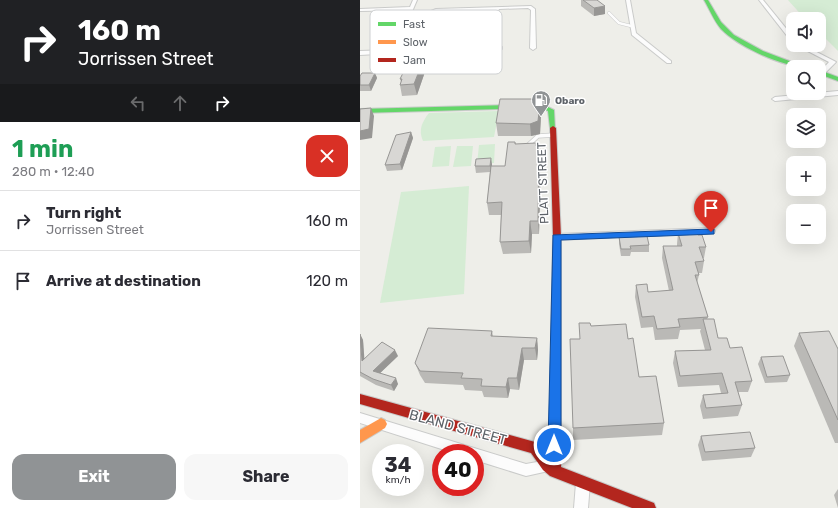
<!DOCTYPE html>
<meta charset="utf-8">
<style>
:root{--surface:#fff;--page:#f7f7f7;--text:#2b2b33;--muted:#7c7c81;--line:#e1e1e2;--accent:#909395}
body{margin:0;font-family:Rubik,sans-serif;background:var(--page);color:var(--text);height:100vh;display:flex;flex-direction:column;font-size:15px;white-space:nowrap}
*{box-sizing:border-box;margin:0}
p{font-size:13px;color:var(--muted)}
.icon{flex:none;width:22px;height:22px;fill:none;stroke:currentColor;stroke-width:2;stroke-linecap:round;stroke-linejoin:round}
.map{position:relative;flex:1;overflow:hidden}
.side{display:flex;flex-direction:column;background:var(--surface);width:360px}
.side>*{flex:none}
.guide{background:#202124;color:#fff;overflow:hidden}
.tools{position:absolute;left:426px;top:12px;display:grid;gap:8px}
.tools a{display:grid;place-items:center;width:40px;height:40px;border-radius:8px;background:var(--surface);box-shadow:0 4px 16px #0002;font-size:20px}
.speed{position:absolute;left:12px;top:444px;display:flex;gap:8px;font-size:20px;font-weight:700;text-align:center}
.speed>*{display:grid;place-content:center;width:52px;height:52px;border-radius:50%;background:var(--surface);box-shadow:0 4px 16px #0002;line-height:1}
.speed small{font-size:10px;font-weight:400}
.speed .limit{border:6px solid #d22;background:#fff;color:#111}
.pin{position:absolute;display:grid;place-items:center;width:34px;height:34px;color:#fff;margin:-41px -17px;border-radius:50% 50% 50% 0;rotate:-45deg;box-shadow:0 0 4px #0007}
.pin .icon{rotate:45deg}
.me{position:absolute;width:44px;margin:-22px;rotate:0deg;stroke-linejoin:round;filter:drop-shadow(0 0 3px #0008)}
.turn{display:flex;align-items:center;gap:14px;height:84px;padding:0 12px;font-size:18px}
.turn .icon{width:52px;height:52px;stroke-width:2.5}
.turn b{display:block;font-size:28px;line-height:34px}
.lanes{display:flex;align-items:center;height:38px;padding:0 12px;background:#0003;justify-content:center;gap:20px;direction:ltr}
.lanes .off{opacity:.35}
.round{display:grid;place-items:center;flex:none;width:42px;height:42px;border-radius:12px;background:var(--page)}
.summary{display:flex;align-items:center;justify-content:space-between;height:68px;padding:0 12px}
h1{font-size:24px;font-weight:700;line-height:30px;color:#1e9e55}
.primary-button{display:flex;gap:8px;margin-top:auto;padding:8px 12px}
.primary-button a{flex:1;height:46px;border-radius:12px;background:var(--accent);color:#fff;font-size:16px;font-weight:700;line-height:46px;text-align:center}
.primary-button a+a{background:var(--page);color:var(--text)}
ul{padding:0;list-style:none}
li{display:flex;align-items:center;gap:12px;height:60px;padding:0 12px;border-top:1px solid var(--line)}
li div{flex:1}
li b{display:block;font-size:15px}
li em{font-style:normal}
main{display:flex;flex:1;min-height:0}
.map>svg:first-child{display:block}
.green{fill:#d5ecd4}
.lines{fill:none;stroke-linecap:round;stroke-linejoin:round}
.lane-far1-casing{stroke:#cacbca;stroke-width:3.5}
.lane-casing{stroke:#cacbca;stroke-width:5}
.street-casing{stroke:#cacbca;stroke-width:2}
.fast-casing{stroke:#c9cbca;stroke-width:2}
.slow-casing{stroke:#c9cbca;stroke-width:2}
.jam-casing{stroke:#c9cbca;stroke-width:2}
.lane-far1{stroke:#fcfcfc;stroke-width:2.5}
.lane{stroke:#fcfcfc;stroke-width:3.5}
.street{fill:#fcfcfc;fill-rule:evenodd}
.fast{fill:#63d668;fill-rule:evenodd}
.slow{fill:#ff974d;fill-rule:evenodd}
.jam{fill:#b3261e;fill-rule:evenodd}
.wall{fill:#bab9b6}
.shaded-wall{fill:#979694}
.building{fill:#d8d7d4;stroke:#979694}
.route{fill:#1a73e8;stroke:#114b97}
.labels{text-anchor:middle;stroke-width:3;stroke-linejoin:round;paint-order:stroke}
.far-poi-label{font-size:10px;font-weight:bold;fill:#5d6268;stroke:#fff;text-anchor:start}
.street-label{font-size:12px;fill:#5d6268;stroke:#fff}
.near-street-label{font-size:14px;fill:#5d6268;stroke:#fff}
.key{fill:#fff;stroke:#ced0d2;stroke-width:1}
.key-label{font-size:11px;fill:#5d6268}
</style>
<main>
<section class="side">
<div class="guide">
<div class="turn"><svg class="icon" aria-label="right" viewBox="0 0 24 24"><path d="M7 20v-9h11M14 6l5 5-5 5"/></svg><div><b>160 m</b>Jorrissen Street</div></div>
<div class="lanes"><svg class="icon off" aria-label="left" viewBox="0 0 24 24"><path d="M17 20v-9H6M10 6l-5 5 5 5"/></svg><svg class="icon off" aria-label="ahead" viewBox="0 0 24 24"><path d="M12 20V5M6 11l6-6 6 6"/></svg><svg class="icon" aria-label="right" viewBox="0 0 24 24"><path d="M7 20v-9h11M14 6l5 5-5 5"/></svg></div>
</div>
<div class="summary"><div><h1>1 min</h1><p>280 m · 12:40</p></div><a class="round" style="background:#d93025;color:#fff"><svg class="icon" aria-label="close" viewBox="0 0 24 24"><path d="M6 6l12 12M18 6L6 18"/></svg></a></div>
<ul>
<li><svg class="icon" aria-label="right" viewBox="0 0 24 24"><path d="M7 20v-9h11M14 6l5 5-5 5"/></svg><div><b>Turn right</b><p>Jorrissen Street</p></div><em>160 m</em></li>
<li><svg class="icon" aria-label="arrive" viewBox="0 0 24 24"><path d="M6 21V4h12l-3 4 3 4H6"/></svg><div><b>Arrive at destination</b></div><em>120 m</em></li>
</ul>
<div class="primary-button"><a>Exit</a><a>Share</a></div>
</section>
<div class="map">
<svg width="478" height="508" viewBox="0 0 478 508">
<rect width="100%" height="100%" fill="#eeeee9"/>
<g class="green">
<path d="M428 0H478V51L459 32V19H445Z"/>
<path d="M139 111 134 137 63 141C58 130 62 122 69 113Z"/>
<path d="M135 144 134 163 117 164 119 145Z"/>
<path d="M91 146 89 166 72 167 75 147Z"/>
<path d="M97 146H113L111 166 93 167Z"/>
<path d="M109 186 104 294 20 303 41 192Z"/>
</g>
<g class="lines">
<defs>
<path id="lane-far1" d="M249 13 259 23 271 26"/>
<path id="lane" d="M166 147 178 136 194 135"/>
<g id="street">
<path d="M53 0H57L48 21H67L71 11 76 9 171 6 175 9 176 48 173 50 170 48 171 10 168 8 139 9 135 16 126 19 71 23 67 36 64 38 61 36 66 24H46L35 50 67 48 69 49V51L0 55V51L29 50 48 10 0 11V9L50 7ZM134 10 131 14 125 17 72 20 77 11Z"/>
<path d="M266 0H270L276 33 311 61V63H307L272 35Z"/>
<path d="M399 0H403L433 37V42L431 41Z"/>
<path d="M436 45H443L476 62 464 74H460V72L469 62Z"/>
<path d="M140 46 142 47V49L93 51 90 49 93 47Z"/>
<path d="M478 91V95L415 101 412 99 415 97Z"/>
<path d="M351 228 354 229 355 231 354 233 197 240 193 237 197 234Z"/>
<path d="M0 413 166 464 188 460 193 462 194 466 193 470 166 476 115 460V453H94L0 423Z"/>
<path d="M223 476 228 478 230 483 228 508H214L216 483 218 478Z"/>
</g>
<g id="fast">
<path d="M344 0H348L361 22 374 35 403 51 445 67C422 67 377 46 361 29 354 21 350 10 344 0Z"/>
<path d="M459 70 478 77V81L459 74Z"/>
<path d="M182 104 194 110 195 129 193 130 190 128 188 111 181 108 0 113V109Z"/>
</g>
<path id="slow" d="M21 418 25 420 27 424 25 428 0 443V430Z"/>
<path id="jam" d="M193 126 196 128 201 237V467L294 503 296 508H272L190 476 183 470 171 453 0 404V394L175 442 179 444 189 457 193 237 190 128Z"/>
</defs>
<use href="#lane-far1" class="lane-far1-casing"/>
<use href="#lane" class="lane-casing"/>
<use href="#street" class="street-casing"/>
<use href="#fast" class="fast-casing"/>
<use href="#slow" class="slow-casing"/>
<use href="#jam" class="jam-casing"/>
<use href="#lane-far1" class="lane-far1"/>
<use href="#lane" class="lane"/>
<use href="#street" class="street"/>
<use href="#fast" class="fast"/>
<use href="#slow" class="slow"/>
<use href="#jam" class="jam"/>
</g>
<g class="wall">
<path d="M221 0H237L245 14 234 16 221 6Z"/>
<path d="M104 46 106 56 89 64 67 66 57 95 42 96 40 85 41 82 40 79 46 71Z"/>
<path d="M15 73 17 78 11 91H0V76Z"/>
<path d="M174 99V103L181 116 180 134 171 136H138L136 123Z"/>
<path d="M51 132 53 138 42 170 27 171 25 165Z"/>
<path d="M155 142 156 144 176 146 181 158 179 234H172L171 253 143 254 140 242 141 215H129L127 203 130 172 116 173 115 166 132 164V166H145Z"/>
<path d="M318 233 338 235 346 247 344 258H343L344 261 342 273H338L339 275 337 283 348 317 347 319 358 338 370 348 392 381 388 392H378L382 405 378 416 343 419 340 406 343 395 361 393 359 385 318 387 313 363 315 351 345 350 340 331 341 329 320 330 318 339 295 340 293 327 281 328 275 297 276 285 288 292 309 291 302 258 303 246H317V244Z"/>
<path d="M259 237 289 245V252H271L270 256H261L259 244Z"/>
<path d="M231 326 268 339 279 377 304 423 302 435 213 440V428L220 339Z"/>
<path d="M132 331 133 336 177 338 178 350 177 360H164L159 390 150 389 148 398 124 397 122 391 105 390 103 385 65 383 60 375 55 363Z"/>
<path d="M439 333 478 349V443H475L434 346Z"/>
<path d="M0 334 3 340 4 358 38 356 20 373 38 384 34 391 16 385 0 376Z"/>
<path d="M401 357 430 375 427 382 405 383 398 364Z"/>
<path d="M341 436 395 448 391 457 342 461 338 445Z"/>
<path d="M478 489V508L474 495Z"/>
</g>
<g class="shaded-wall">
<path d="M245 6V14L234 16V8Z"/>
<path d="M104 46 106 56 89 64 67 66 57 95 54 84 65 56Z"/>
<path d="M15 73 17 78 11 91 9 85Z"/>
<path d="M180 103 181 116 180 134 171 136 170 124Z"/>
<path d="M11 108 14 116 12 138 0 140V131Z"/>
<path d="M51 132 53 138 42 170 40 164Z"/>
<path d="M179 146 181 158 179 234 178 221Z"/>
<path d="M131 158 132 164 131 172 130 166Z"/>
<path d="M170 221 172 234 171 253 169 241Z"/>
<path d="M0 334 3 340 5 367 2 361Z"/>
<path d="M177 338 178 350 177 360 175 348Z"/>
<path d="M162 348 164 360 159 390 157 378Z"/>
<path d="M35 350 38 356 16 377 13 371Z"/>
<path d="M36 378 38 384 34 391 31 385Z"/>
<path d="M148 378 150 389 148 398 146 387Z"/>
</g>
<g class="building">
<path d="M223 0H237L245 6 234 8Z"/>
<path d="M104 46 87 54 65 56 54 84 40 85 42 79H40L44 71H46L55 48Z"/>
<path d="M2 73H15L9 85H0V76Z"/>
<path d="M140 99H174L173 103H180L178 121 170 124 136 123Z"/>
<path d="M11 108 9 129 0 131V109Z"/>
<path d="M51 132 40 164 25 165 36 135Z"/>
<path d="M148 142H155V144L176 143V146H179L178 221H170L169 241 140 242 142 202 127 203 131 166H145Z"/>
<path d="M131 158 130 166H115L116 159Z"/>
<path d="M336 232 338 235H342L346 247H339L344 261 335 262 339 275H335L348 317 318 319 320 327 297 329 294 316 282 317 276 285 287 284 288 292 313 290 303 246H322L318 233Z"/>
<path d="M287 236 289 245 270 246 271 249H261L259 237Z"/>
<path d="M343 319H354L358 338H367L370 348 382 347 392 381 375 382 382 405 346 408 343 395 368 393 362 373 320 376 315 351 351 350Z"/>
<path d="M219 323H230L231 326 266 324 268 339 273 338 279 377 296 376 304 423 213 428 210 339H220Z"/>
<path d="M68 328 132 331 131 336 177 338 175 348H162L157 378H148L146 387 121 386 122 379 101 378 103 373 60 371 55 363Z"/>
<path d="M469 331 478 349V420L439 333Z"/>
<path d="M0 334 2 361 22 342 35 350 13 371 36 378 31 385 13 379 0 372Z"/>
<path d="M423 356 430 375 407 377 401 357Z"/>
<path d="M390 432 395 448 345 452 341 436Z"/>
</g>
<path class="route" d="M351 229H354V234L201 240V445L199 450 194 451 190 450 188 445 193 235Z"/>
<defs>
<symbol id="fuel-pin" viewBox="-11 -11 22 30"><path d="M0 17L-7.5 6A9.5 9.5 0 1 1 7.5 6Z" fill="#909395" stroke="#fff"/><path d="M-5.5-6h7V0h2V4h1.3V-2.5L3-4.5l.8-.8L6-3V5H2.5V1h-1V6h-7ZM-4.2-4.7v3.2H.2V-4.7Z" fill="#fff"/></symbol>
</defs>
<g fill-rule="evenodd">
<use href="#fuel-pin" x="170" y="89" width="22" height="30"/>
</g>
<g class="labels">
<g class="far-poi-label">
<text x="195" y="104">Obaro</text>
</g>
<g class="street-label">
<text transform="translate(183 183) rotate(-92)" y="4">PLATT STREET</text>
</g>
<g class="near-street-label">
<text transform="translate(98 427) rotate(15)" y="5">BLAND STREET</text>
</g>
</g>
<rect x="10" y="10" width="132" height="64" rx="6" class="key"/>
<rect x="18" y="22" width="18" height="4" fill="#63d668"/>
<rect x="18" y="40" width="18" height="4" fill="#ff974d"/>
<rect x="18" y="58" width="18" height="4" fill="#b3261e"/>
<g class="key-label">
<text x="43" y="28">Fast</text>
<text x="43" y="46">Slow</text>
<text x="43" y="64">Jam</text>
</g>
</svg>
<div class="tools">
<a><svg class="icon" aria-label="sound" viewBox="0 0 24 24"><path d="M4 9h4l5-4v14l-5-4H4zM17 9q2 3 0 6"/></svg></a>
<a><svg class="icon" aria-label="search" viewBox="0 0 24 24"><circle cx="10" cy="10" r="6"/><path d="M15 15l6 6"/></svg></a>
<a><svg class="icon" aria-label="layers" viewBox="0 0 24 24"><path d="M12 4l9 5-9 5-9-5zM3 14l9 5 9-5"/></svg></a>
<a>+</a>
<a>−</a>
</div>
<div class="speed"><div>34<small>km/h</small></div><div class="limit">40</div></div>
<div class="pin" style="left:351px;top:232px;background:#d93025"><svg class="icon" aria-label="arrive" viewBox="0 0 24 24"><path d="M6 21V4h12l-3 4 3 4H6"/></svg></div>
<svg class="me" style="left:194px;top:445px" viewBox="-20 -20 40 40"><circle r="17" fill="#1a73e8" stroke="#fff" stroke-width="3"/><path d="M0-11L8 9 0 5-8 9z" fill="#fff"/></svg>
</div>
</main>
